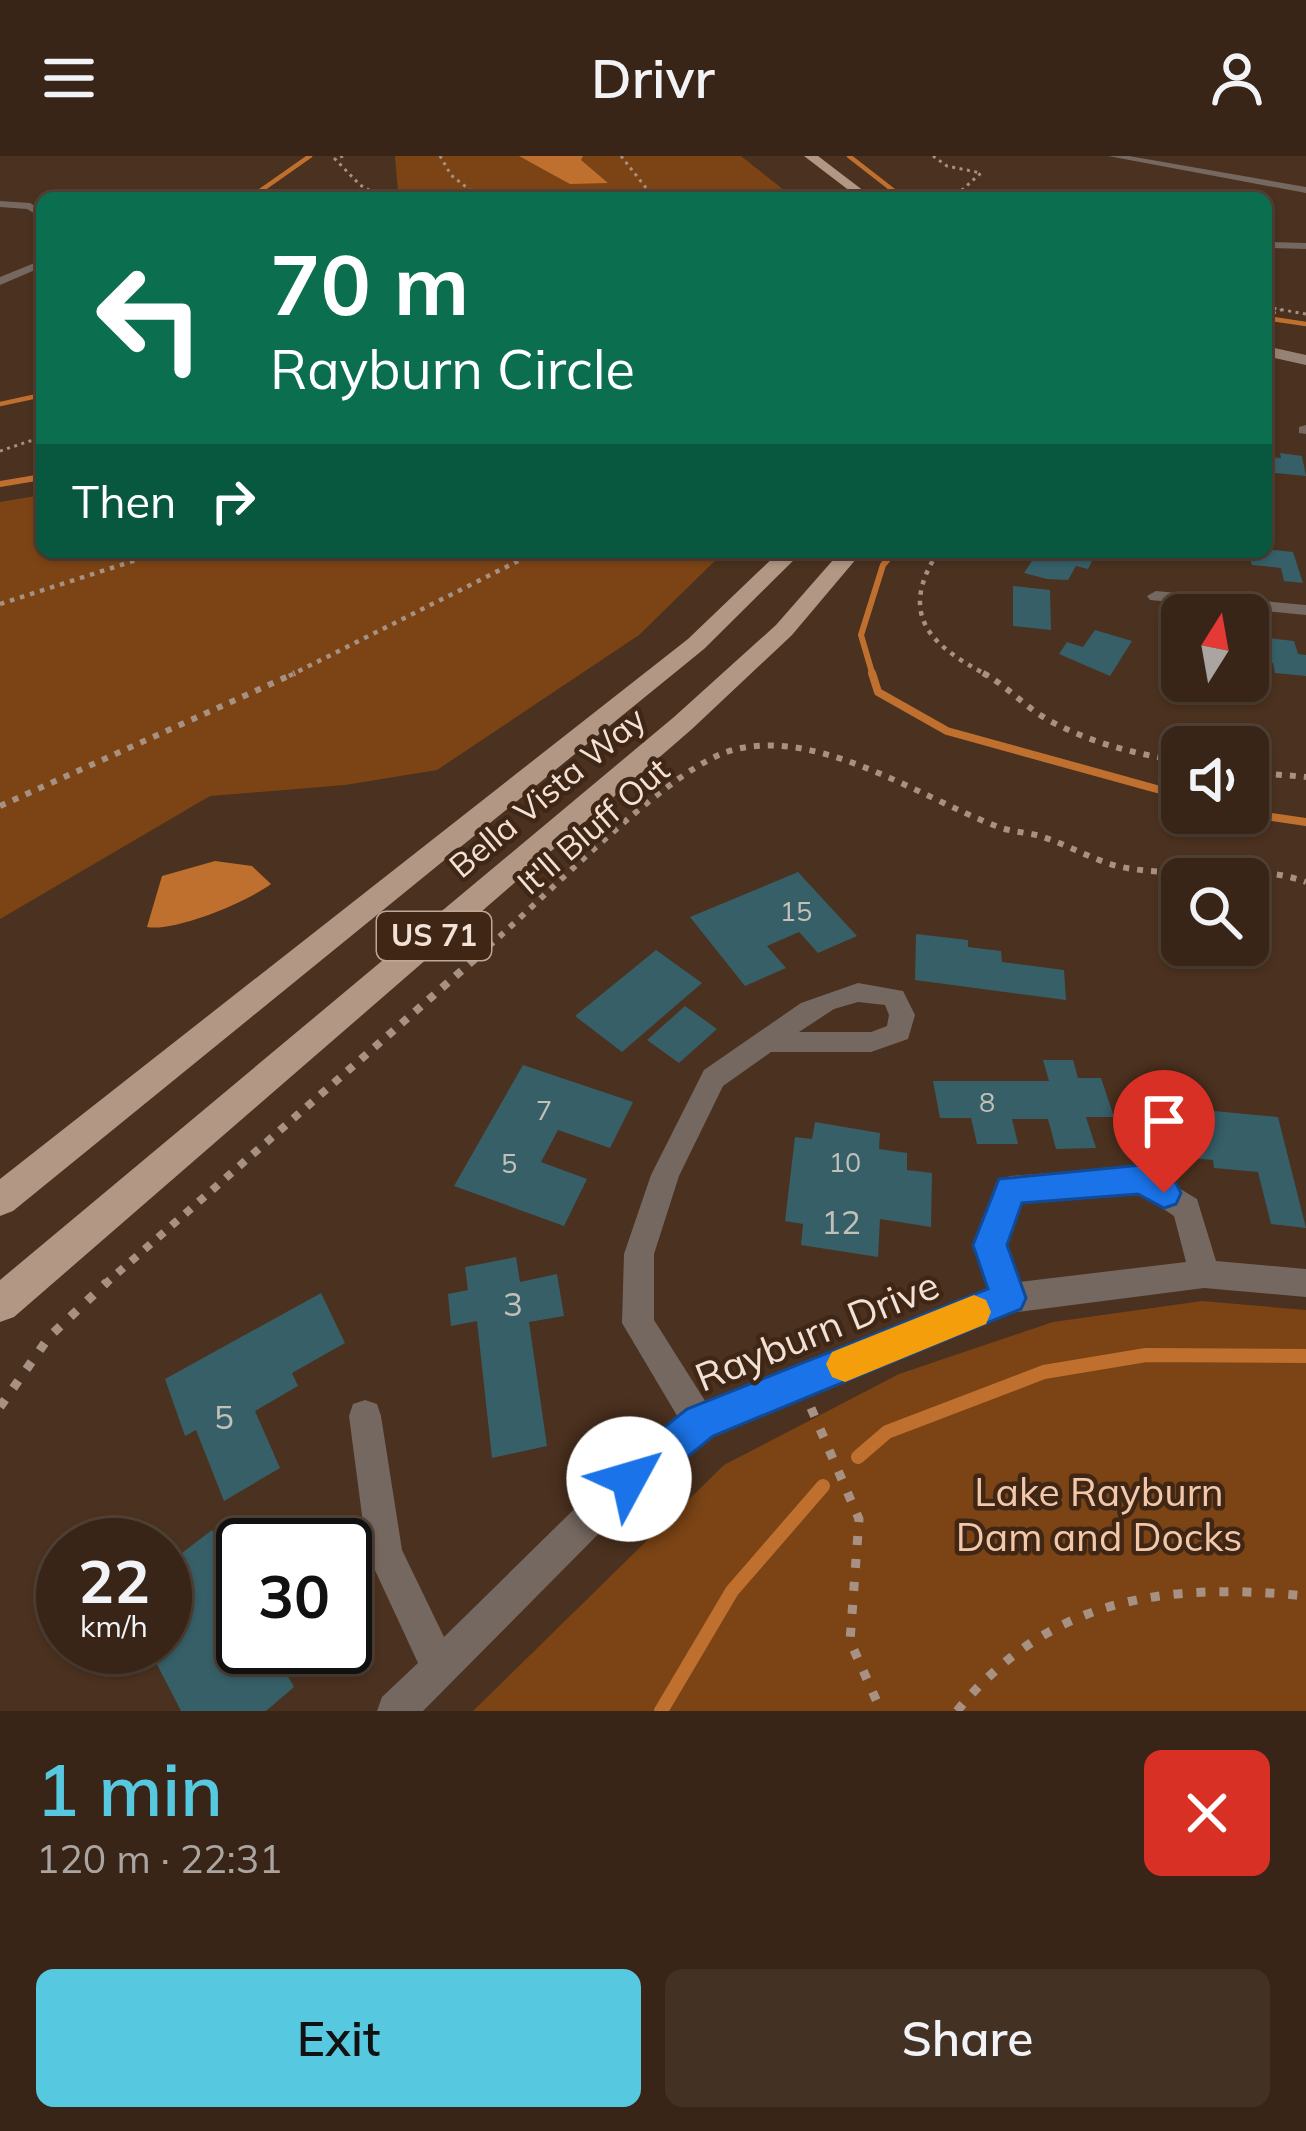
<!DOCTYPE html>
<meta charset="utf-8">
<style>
:root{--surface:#382517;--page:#433124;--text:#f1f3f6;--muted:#aba5a1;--line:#524236;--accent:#56c9e0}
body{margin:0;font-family:Mulish,sans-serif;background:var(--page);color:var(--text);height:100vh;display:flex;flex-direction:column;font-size:45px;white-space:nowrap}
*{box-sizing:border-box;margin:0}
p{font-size:39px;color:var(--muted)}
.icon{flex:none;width:66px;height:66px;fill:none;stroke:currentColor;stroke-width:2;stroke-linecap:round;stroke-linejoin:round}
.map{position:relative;height:1555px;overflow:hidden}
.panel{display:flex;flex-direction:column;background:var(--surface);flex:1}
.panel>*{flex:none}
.banner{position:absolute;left:36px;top:36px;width:1236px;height:366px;border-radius:18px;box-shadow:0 3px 9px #0004,0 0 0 3px var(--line);background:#0b6e4f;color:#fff;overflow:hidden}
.needle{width:78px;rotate:11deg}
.controls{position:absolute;left:1161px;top:438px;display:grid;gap:24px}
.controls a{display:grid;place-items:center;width:108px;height:108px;border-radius:18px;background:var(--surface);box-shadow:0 3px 9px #0004,0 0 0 3px var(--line);font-size:60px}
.speed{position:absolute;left:36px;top:1362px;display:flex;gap:24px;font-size:60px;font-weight:700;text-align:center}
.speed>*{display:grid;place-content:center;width:156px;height:156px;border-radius:50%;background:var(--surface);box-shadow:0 3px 9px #0004,0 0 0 3px var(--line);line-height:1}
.speed small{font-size:30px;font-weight:400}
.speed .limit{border:6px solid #111;border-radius:18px;background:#fff;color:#111}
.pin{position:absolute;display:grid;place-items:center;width:102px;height:102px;color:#fff;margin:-123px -51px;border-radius:50% 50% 50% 0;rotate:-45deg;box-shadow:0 0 12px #0007}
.pin .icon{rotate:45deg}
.me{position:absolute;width:132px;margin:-66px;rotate:51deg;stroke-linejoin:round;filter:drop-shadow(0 0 9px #0008)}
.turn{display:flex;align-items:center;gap:42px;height:252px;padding:0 36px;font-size:54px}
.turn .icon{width:156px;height:156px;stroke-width:2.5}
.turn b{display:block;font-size:84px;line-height:102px}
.then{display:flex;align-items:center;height:114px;padding:0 36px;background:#0003;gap:24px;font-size:45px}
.round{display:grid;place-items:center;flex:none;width:126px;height:126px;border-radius:18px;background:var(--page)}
.head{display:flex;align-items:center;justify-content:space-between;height:204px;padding:0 36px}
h1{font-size:72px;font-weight:600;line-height:90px;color:var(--accent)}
.primary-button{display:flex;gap:24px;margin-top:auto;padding:24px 36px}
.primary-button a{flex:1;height:138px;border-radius:18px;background:var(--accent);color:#111;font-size:48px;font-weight:600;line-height:138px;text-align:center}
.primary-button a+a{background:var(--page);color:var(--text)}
header{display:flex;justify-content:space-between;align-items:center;height:156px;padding:0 36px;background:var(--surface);font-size:54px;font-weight:600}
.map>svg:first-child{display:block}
.green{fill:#7c4415}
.water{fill:#c0702e}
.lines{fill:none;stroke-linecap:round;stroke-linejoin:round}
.stream-far3{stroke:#c0702e;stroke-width:4.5}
.stream-far2{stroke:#c0702e;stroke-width:6}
.stream-far1{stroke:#c0702e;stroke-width:8}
.stream{stroke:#c0702e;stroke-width:14}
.building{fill:#365f68}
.path-far4{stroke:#a69183;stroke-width:3;stroke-dasharray:3 4.5;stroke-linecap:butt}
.path-far3{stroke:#a69183;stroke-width:4.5;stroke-dasharray:4.5 6;stroke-linecap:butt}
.path-far2{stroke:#a69183;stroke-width:6;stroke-dasharray:6 8;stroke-linecap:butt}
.path-far1{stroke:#a69183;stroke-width:8;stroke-dasharray:8 10;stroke-linecap:butt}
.path{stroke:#a69183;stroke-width:9;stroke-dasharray:9 14;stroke-linecap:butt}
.street{fill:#756860;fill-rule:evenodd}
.secondary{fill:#978375;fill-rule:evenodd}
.primary{fill:#b29785;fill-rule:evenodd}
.route{fill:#1a73e8;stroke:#114b97;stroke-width:3}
.slow{fill:#f59e0b}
.labels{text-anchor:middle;stroke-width:9;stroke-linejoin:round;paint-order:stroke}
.number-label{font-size:27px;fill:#c3c0ba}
.shield{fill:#402715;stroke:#bda99c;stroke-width:3}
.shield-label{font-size:30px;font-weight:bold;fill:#f2e1d6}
.street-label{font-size:33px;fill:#f2e1d6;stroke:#402715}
.near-number-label{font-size:33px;fill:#c3c0ba}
.near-street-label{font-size:39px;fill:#f2e1d6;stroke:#402715}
.near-park-label{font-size:39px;fill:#f3c7aa;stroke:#402715}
</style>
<header><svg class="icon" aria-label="menu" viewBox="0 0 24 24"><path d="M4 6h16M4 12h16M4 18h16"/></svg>Drivr<svg class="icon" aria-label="person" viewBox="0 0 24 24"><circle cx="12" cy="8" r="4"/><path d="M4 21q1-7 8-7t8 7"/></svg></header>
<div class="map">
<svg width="1306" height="1555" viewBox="0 0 1306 1555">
<rect width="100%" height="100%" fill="#4b311f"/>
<g class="green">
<path d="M395 0H741L794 42H411L398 35Z"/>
<path d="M42 339V396H724L639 479 437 614 345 629 210 640 0 763V346Z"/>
<path d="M1202 1145 1306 1154V1555H473L724 1309 899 1218 1053 1166Z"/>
</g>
<g class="water">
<path d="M519 0H583L581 4 608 27 570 28Z"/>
<path d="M215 705 252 710 271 728C247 746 175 776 147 771L162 720Z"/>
</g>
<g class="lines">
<g class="stream-far3">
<path d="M849 0 903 42"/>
<path d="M250 42 310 0"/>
<path d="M1266 162 1306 168"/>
<path d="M0 248 42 239"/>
</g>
<g class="stream-far2">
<path d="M0 328 42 321"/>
<path d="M873 520 861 479 883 409 894 396"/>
</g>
<g class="stream-far1">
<path d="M872 517 878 536 947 575 1182 640"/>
<path d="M1244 657 1306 666"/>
</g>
<g class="stream">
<path d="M858 1301 887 1276 1044 1216 1146 1199 1306 1200"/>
<path d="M661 1555 732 1435 823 1330"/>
</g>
</g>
<g class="building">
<path d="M1280 297 1302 300 1306 320 1266 316V301L1281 302Z"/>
<path d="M1266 393 1293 396 1303 427 1284 425 1281 412 1252 409 1248 396Z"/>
<path d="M1017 396H1073L1094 401 1088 413 1076 410 1068 424 1047 423 1024 417 1034 402Z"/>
<path d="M1013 430 1050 434 1051 474 1013 470Z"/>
<path d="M1095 474 1132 485 1110 520 1059 498 1067 486 1083 491Z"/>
<path d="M1267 482 1294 485 1298 498 1306 499V520L1275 517 1273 507 1257 505 1252 485Z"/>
<path d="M798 716 857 780 818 797 799 776 767 790 786 812 745 830 690 761Z"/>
<path d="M916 778 968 784V791L1001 795 1002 806 1064 814 1066 844 915 824Z"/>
<path d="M656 794 702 827 622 896 575 860Z"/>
<path d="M685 850 717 873 679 907 647 884Z"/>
<path d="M1043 904H1073L1078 922H1101L1114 961H1086L1096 992 1056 993 1048 963H1012L1018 988H977L971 962H940L933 925H1049Z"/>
<path d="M523 909 633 946 610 992 558 974 541 1006 587 1023 564 1070 454 1030Z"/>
<path d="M1150 949 1278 961 1306 1072 1271 1068 1258 1016 1214 1012 1213 1004 1159 999Z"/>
<path d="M815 966 880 977 879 993 907 997V1014L932 1017 931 1071 880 1063 878 1101 801 1089 803 1068 785 1065 795 981 812 983Z"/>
<path d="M516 1101 520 1126 557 1118 564 1160 529 1166 547 1290 492 1302 477 1165 451 1170 448 1138 468 1134 465 1111Z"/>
<path d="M321 1137 345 1187 292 1217 298 1230 255 1255 280 1312 224 1345 196 1274 185 1280 165 1223Z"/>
<path d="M212 1374 236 1416 243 1411V1491H271L294 1531 266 1555H181L148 1491H165V1410Z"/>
</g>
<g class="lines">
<g class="path-far4">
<path d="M343 0 335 3 360 29 383 42"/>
<path d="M440 0 451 19 480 42"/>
<path d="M621 0 654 42"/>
<path d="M933 0 947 10 981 17 953 42"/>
<path d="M1266 151 1306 158"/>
<path d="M1266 160 1281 154"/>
<path d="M0 295 42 281"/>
</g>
<g class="path-far3">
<path d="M938 396C897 460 931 490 989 520"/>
<path d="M0 448 161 396"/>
<path d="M289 520 536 396"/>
</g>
<g class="path-far2">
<path d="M983 517C1006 529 1023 549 1045 562 1087 586 1134 598 1182 605"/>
<path d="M1248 616 1306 621"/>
<path d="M0 650 295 517"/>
<path d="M489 790C545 741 658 624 721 598 807 564 917 640 996 670 1010 676 1026 676 1040 680 1066 688 1091 703 1117 710 1180 725 1246 704 1306 726"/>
</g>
<path class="path-far1" d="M104 1129 493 787"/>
<g class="path">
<path d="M0 1251 49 1181 107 1126"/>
<path d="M811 1252 859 1363 850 1485 881 1555"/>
<path d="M957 1555C1050 1441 1165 1426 1306 1440"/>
</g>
<g class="street">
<path d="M1108 0H1129L1306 31V37Z"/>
<path d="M0 45 30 47 42 54V62L27 53 0 51Z"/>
<path d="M1266 86 1306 87V93L1266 92Z"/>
<path d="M42 104V111L0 129V121Z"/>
<path d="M1306 269V278L1299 277V271Z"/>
<path d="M1156 435 1306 449V459L1150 444 1147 440Z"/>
<path d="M858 827 903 835 915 859 908 883 871 896H771L723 930 679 1020 654 1098V1164L707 1248 991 1134 975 1089 1000 1024 1010 1020 1142 1010 1197 1043 1216 1105 1306 1113V1141L1204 1132 1010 1157 712 1279 641 1335 423 1555H377L382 1541 418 1507 367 1397 349 1260 353 1248 365 1244 377 1248 381 1260 402 1394 444 1481 617 1311 679 1263 622 1167 624 1098 651 1019 704 914 801 847ZM858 846 885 849 889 859 887 870 871 876H799L834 853ZM1138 1036 1174 1060 1186 1106 1019 1126 1005 1089 1020 1045Z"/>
</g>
<path class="secondary" d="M1266 190 1306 199V209L1266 200Z"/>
<g class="primary">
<path d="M804 0H818L873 42H859Z"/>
<path d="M779 396H802L704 493 13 1055 0 1060V1023L688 483Z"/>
<path d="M840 396H862L792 479 692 573 14 1161 0 1166V1124L674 561 776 469Z"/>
</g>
</g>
<path class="route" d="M1142 1009 1176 1027 1181 1037 1176 1048 1164 1052 1138 1038 1022 1047 1007 1089 1026 1142 1021 1153 713 1280 643 1337 629 1343 616 1337 610 1323 616 1310 687 1253 988 1133 973 1089 999 1023Z"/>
<path class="slow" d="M974 1139 986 1144 991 1156 986 1168 845 1226 832 1221 826 1208 832 1196Z"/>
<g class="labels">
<g class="number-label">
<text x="796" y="765">15</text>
<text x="987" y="956">8</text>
<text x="544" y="964">7</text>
<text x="845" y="1016">10</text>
<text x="509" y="1017">5</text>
</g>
<rect class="shield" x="377" y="756" width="114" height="48" rx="9"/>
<g class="shield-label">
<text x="434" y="790">US 71</text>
</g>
<g class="street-label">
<text transform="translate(547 636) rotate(-40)" y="12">Bella Vista Way</text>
<text transform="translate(593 670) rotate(-41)" y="12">It'll Bluff Out</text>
</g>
<g class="near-number-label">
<text x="841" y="1078">12</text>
<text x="513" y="1160">3</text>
<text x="224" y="1273">5</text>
</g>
<g class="near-street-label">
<text transform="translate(817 1175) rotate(-22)" y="14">Rayburn Drive</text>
</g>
<g class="near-park-label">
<text x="1099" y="1350">Lake Rayburn<tspan x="1099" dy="45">Dam and Docks</tspan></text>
</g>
</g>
</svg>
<div class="controls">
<a><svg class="needle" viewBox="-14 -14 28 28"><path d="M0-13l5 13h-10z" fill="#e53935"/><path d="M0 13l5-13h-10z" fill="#aba5a1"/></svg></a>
<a><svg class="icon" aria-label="sound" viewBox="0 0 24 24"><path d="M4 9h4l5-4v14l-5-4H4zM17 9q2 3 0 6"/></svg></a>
<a><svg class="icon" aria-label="search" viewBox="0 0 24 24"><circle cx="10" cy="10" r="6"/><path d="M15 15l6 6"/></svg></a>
</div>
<div class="speed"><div>22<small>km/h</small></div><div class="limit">30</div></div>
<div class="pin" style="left:1164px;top:1037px;background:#d93025"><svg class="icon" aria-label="arrive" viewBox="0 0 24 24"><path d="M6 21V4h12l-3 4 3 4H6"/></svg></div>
<svg class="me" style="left:629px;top:1323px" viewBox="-20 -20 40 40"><circle r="19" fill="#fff"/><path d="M0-13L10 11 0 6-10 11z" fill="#1a73e8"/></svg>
<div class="banner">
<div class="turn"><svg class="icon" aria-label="left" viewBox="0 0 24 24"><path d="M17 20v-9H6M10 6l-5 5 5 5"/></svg><div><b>70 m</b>Rayburn Circle</div></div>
<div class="then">Then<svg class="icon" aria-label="right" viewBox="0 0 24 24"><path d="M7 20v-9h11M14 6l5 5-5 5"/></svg></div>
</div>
</div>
<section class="panel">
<div class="head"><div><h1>1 min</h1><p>120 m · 22:31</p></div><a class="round" style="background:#d93025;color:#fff"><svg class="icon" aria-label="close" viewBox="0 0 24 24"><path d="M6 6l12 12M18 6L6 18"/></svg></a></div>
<div class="primary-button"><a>Exit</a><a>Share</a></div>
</section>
